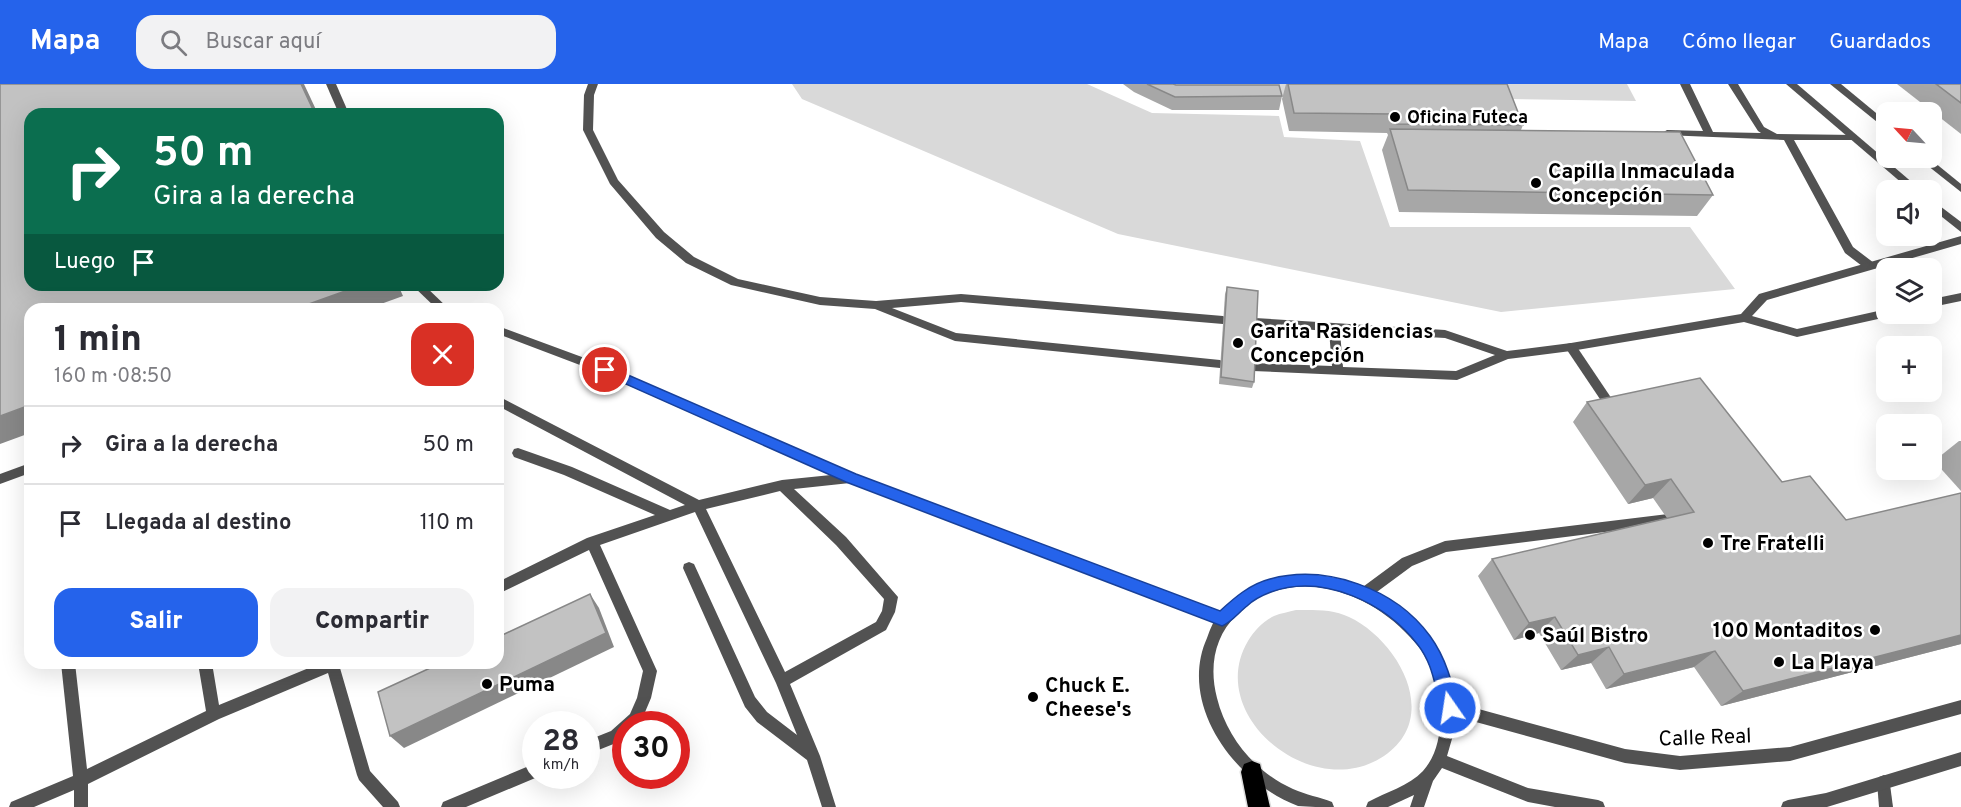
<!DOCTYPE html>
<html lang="es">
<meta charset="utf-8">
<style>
:root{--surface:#fff;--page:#f2f2f3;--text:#2b2b33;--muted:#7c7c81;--line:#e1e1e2;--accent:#2563eb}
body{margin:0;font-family:Overpass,sans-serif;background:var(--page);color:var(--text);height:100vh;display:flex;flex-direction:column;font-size:22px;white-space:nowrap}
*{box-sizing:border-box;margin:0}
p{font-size:20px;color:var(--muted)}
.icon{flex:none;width:33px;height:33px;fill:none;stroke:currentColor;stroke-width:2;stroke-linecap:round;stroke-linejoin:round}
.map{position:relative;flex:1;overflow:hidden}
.side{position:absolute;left:24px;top:219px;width:480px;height:366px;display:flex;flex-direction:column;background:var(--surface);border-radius:18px;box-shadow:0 6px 24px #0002}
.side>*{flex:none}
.top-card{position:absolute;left:24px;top:24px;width:480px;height:183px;border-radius:18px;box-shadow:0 6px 24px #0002;background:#0b6e4f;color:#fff;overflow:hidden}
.needle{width:39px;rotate:296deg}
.fabs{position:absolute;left:1876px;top:18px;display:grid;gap:12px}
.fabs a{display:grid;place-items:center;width:66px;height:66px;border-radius:12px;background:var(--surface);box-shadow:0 6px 24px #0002;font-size:30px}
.speed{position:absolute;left:522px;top:627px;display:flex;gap:12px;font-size:30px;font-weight:700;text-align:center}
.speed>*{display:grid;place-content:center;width:78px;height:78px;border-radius:50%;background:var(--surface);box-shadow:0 6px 24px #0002;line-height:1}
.speed small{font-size:15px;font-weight:400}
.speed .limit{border:9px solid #d22;background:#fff;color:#111}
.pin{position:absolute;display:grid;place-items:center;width:51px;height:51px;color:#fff;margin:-26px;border:3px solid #fff;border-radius:50%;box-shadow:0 2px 6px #0007}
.me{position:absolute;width:66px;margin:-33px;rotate:347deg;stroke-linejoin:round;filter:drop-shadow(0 0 4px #0008)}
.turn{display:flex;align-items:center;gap:21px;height:126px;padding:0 30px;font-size:27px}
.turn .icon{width:78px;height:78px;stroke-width:2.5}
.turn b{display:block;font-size:42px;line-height:51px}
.then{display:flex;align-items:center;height:57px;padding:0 30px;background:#0003;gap:12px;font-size:22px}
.round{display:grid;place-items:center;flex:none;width:63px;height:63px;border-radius:18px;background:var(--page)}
.headline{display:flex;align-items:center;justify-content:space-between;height:102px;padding:0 30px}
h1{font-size:36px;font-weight:800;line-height:45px}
.button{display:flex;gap:12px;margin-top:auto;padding:12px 30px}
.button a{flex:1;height:69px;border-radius:18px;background:var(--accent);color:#fff;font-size:24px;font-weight:800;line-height:69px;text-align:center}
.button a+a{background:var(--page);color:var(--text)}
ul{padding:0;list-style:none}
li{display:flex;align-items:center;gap:18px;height:78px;padding:0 30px;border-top:2px solid var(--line)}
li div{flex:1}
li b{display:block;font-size:22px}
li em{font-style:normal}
header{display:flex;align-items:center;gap:36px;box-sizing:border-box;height:84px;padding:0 30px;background:var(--accent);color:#fff}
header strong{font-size:28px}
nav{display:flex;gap:33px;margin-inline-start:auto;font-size:21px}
.search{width:420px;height:54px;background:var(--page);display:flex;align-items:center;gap:15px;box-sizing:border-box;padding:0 21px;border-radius:18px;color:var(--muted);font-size:22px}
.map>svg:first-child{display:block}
.green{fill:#d9d9d9}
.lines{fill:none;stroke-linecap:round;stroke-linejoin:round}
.highway-casing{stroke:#dbdbdb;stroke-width:3}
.lane{fill:#525252;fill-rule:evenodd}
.street{fill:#525252;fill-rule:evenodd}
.highway{fill:#000;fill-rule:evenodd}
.wall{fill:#a7a7a7}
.shaded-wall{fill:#888}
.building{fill:#c2c2c2;stroke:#888;stroke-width:1.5}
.route{fill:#2563eb;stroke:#184099;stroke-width:1.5}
.poi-dot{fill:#000;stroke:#fff;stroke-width:2}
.labels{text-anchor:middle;stroke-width:5;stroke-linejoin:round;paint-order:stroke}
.far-poi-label{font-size:18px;font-weight:bold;fill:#000;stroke:#fff;text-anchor:start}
.poi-label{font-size:21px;font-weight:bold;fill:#000;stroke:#fff;text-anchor:start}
.street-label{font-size:21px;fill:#000;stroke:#fff}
</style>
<header>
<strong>Mapa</strong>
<div class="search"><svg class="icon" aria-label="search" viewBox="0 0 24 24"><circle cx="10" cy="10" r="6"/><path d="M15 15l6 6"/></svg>Buscar aquí</div>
<nav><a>Mapa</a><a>Cómo llegar</a><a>Guardados</a></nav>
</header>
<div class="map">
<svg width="1961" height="723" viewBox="0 0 1961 723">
<rect width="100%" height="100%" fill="#fff"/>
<g class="green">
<path d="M792 0H1087L1152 29 1279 32 1284 53 1360 57 1390 143H1690L1735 205 1501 228 1118 150 802 15Z"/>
<path d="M1167 0H1627L1636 17 1168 10Z"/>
<path d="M1296 526C1314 526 1333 525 1349 533 1398 556 1442 633 1384 672 1312 720 1204 631 1248 557 1254 547 1263 537 1274 532 1281 529 1289 528 1296 526Z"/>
</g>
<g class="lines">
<defs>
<path id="highway" d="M1252 677 1260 680 1270 723H1248L1241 688 1244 680Z"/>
</defs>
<use href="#highway" class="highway-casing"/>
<g class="lane">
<path d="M326 0H336L349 30H339Z"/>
<path d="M1680 0H1690L1713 48 1761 49 1758 47 1728 0H1738L1764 43 1777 50 1856 51V55L1853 56H1794L1853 163 1874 179 1875 182 1874 185H1866L1845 169 1784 56 1664 51 1662 49 1667 46 1703 47Z"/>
<path d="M412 201H424L449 225H437Z"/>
<path d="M498 242 609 283 855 390 1227 531 1229 535 1227 539 1222 541 850 399 794 405 846 453 898 513 895 528 886 546 790 600 820 672 836 723H822L807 676 757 638 745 623 683 484 684 480 689 478 694 480 755 613 767 628 797 651 776 599 695 428 600 461 657 587 651 614 640 640H626V653L621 657 586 671V657L611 647 630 630 637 614 643 587 589 466 498 510V498L587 454 655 431 564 391 514 373 512 369 514 365 518 364 572 383 670 426 685 421 498 322V312L699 416 782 396 831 391 601 289 498 250ZM780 407 836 461 884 515 882 527 876 538 785 588 706 425Z"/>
<path d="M1571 259 1575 260 1618 324 1620 327 1618 330H1610L1567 266 1565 263 1567 260Z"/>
<path d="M30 379V389L0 400V390Z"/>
<path d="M1668 430 1672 431 1674 435 1672 439 1668 440 1446 468 1412 482 1370 513 1365 515 1360 513 1358 509 1360 505 1402 474 1445 457Z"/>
<path d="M61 579H75L87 685 206 627 198 579H212L219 621 321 579H344L340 584 370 687 398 718 400 723H383L359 696 357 691 328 589 219 635 88 700V723H74V706L34 723H9L11 718 73 692Z"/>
<path d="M536 679V692H540L466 723H441L443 718Z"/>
<path d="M1884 691 1889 693 1893 723H1879L1877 698 1879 693Z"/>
</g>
<g class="street">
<path d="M588 0H598L594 11 593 46 618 96 664 148 694 173 738 195 820 213 876 217 961 210 1223 232 1229 236 1223 240 961 218 892 224 956 249 1220 276 1226 280 1220 284 955 257 875 225 820 221 731 201 686 179 656 154 610 100 583 46 584 11Z"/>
<path d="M1786 0H1797L1921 106H1910Z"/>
<path d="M1830 0H1841L1887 38V46Z"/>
<path d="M1918 74H1929L1961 100V108Z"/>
<path d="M1932 116 1961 138V148L1932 125Z"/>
<path d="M1961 152V160L1767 216 1752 232 1797 245 1887 225V230H1892L1887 233 1797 253 1744 238 1571 267 1508 275 1457 296 1253 287 1247 283 1253 279 1332 282 1329 247 1255 242 1249 238 1255 234 1445 246 1507 267 1571 259 1741 230 1759 210ZM1340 248 1445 254 1495 271 1456 287 1343 283Z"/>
<path d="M1961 209V217L1932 223V215Z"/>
<path d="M1290 491C1302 491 1315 491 1327 493 1335 494 1342 497 1349 500 1401 517 1449 561 1453 618L1625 665 1680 672 1790 663 1961 616V630L1790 677 1680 686 1625 679 1454 632V648L1447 672 1528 704 1598 716 1603 718 1605 723H1555L1528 718 1442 684 1433 697 1424 723H1410L1414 711 1388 723H1366L1368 718C1386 708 1409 702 1423 687 1438 670 1441 648 1440 627 1438 605 1435 590 1424 571 1421 564 1415 559 1410 553 1377 517 1324 492 1275 507 1270 509 1263 510 1258 513 1251 517 1244 525 1237 531 1214 552 1209 584 1217 614 1227 654 1255 688 1293 705 1306 711 1320 713 1332 718L1334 723C1323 723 1308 723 1298 722 1236 699 1177 621 1207 554 1210 546 1213 537 1219 530 1227 521 1240 509 1251 504 1263 498 1277 495 1290 491Z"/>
<path d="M1961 668V682L1827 723H1781L1783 718 1788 716 1826 709Z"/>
</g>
<use href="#highway" class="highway"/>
</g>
<g class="wall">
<path d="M1123 0H1173L1176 1 1282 12 1279 26H1172L1134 8Z"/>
<path d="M1286 0H1507L1523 41 1521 46 1713 111 1697 132 1399 128 1382 66 1388 51 1387 49 1289 47 1282 15Z"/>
<path d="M1897 0H1961V50Z"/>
<path d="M1227 203 1254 298 1252 304 1219 300 1225 210Z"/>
<path d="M1587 318 1782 398 1846 436 1961 560 1721 622 1694 583 1606 605 1591 579 1561 586 1539 549 1514 556 1478 492 1492 475 1667 434 1653 414 1628 420 1573 338Z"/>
<path d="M1959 357H1961V407L1934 377Z"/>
</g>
<g class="shaded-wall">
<path d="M301 0H304L318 30H315Z"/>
<path d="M362 201H398L403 212 367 225H295Z"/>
<path d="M30 321V349L0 360V332Z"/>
<path d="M1671 395 1653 414 1628 420 1645 401Z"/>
<path d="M590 510 599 524 614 563 404 664 390 652Z"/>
<path d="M1555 533 1539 549 1514 556 1529 539Z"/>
<path d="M1961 551V560L1721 622 1743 607Z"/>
<path d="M1609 563 1591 579 1561 586 1578 571Z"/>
<path d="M1715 567 1694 583 1606 605 1624 590Z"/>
</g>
<g class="building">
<path d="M0 0H301L315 30H30V201H362L295 225H30V321L0 332Z"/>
<path d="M1147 0H1173L1176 1H1279L1282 12 1175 13Z"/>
<path d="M1288 0H1507L1523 41 1397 40 1394 30 1294 29Z"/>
<path d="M1936 0H1961V19Z"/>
<path d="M1390 45 1680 48 1713 111 1408 106Z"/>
<path d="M1227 203 1258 207 1254 298 1221 293Z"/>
<path d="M1700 294 1782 398 1810 392 1846 436 1961 409V551L1743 607 1715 567 1624 590 1609 563 1578 571 1555 533 1529 539 1492 475 1694 428 1671 395 1645 401 1587 318Z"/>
<path d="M590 510 606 549 390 652 378 608 441 579H498V553Z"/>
</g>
<path class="route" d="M605 281 856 390 1220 527C1234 514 1250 500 1270 495 1326 480 1395 504 1430 552 1446 574 1452 598 1458 624L1456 629 1450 631 1444 629C1434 606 1435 583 1418 561 1386 519 1323 489 1271 508 1263 511 1253 516 1247 522 1239 528 1232 538 1222 542L846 398 601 289 599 286Z"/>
<g class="poi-dot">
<circle cx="1395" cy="33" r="6"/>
<circle cx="1536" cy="99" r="6"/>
<circle cx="1238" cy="259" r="6"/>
<circle cx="1708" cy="459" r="6"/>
<circle cx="1875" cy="546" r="6"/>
<circle cx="1530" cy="551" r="6"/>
<circle cx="1779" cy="578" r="6"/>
<circle cx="487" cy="600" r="6"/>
<circle cx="1033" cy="613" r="6"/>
</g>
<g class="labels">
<g class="far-poi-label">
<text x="1407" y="39">Oficina Futeca</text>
</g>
<g class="poi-label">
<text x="1548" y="94">Capilla Inmaculada<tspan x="1548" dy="24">Concepción</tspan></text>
<text x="1250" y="254">Garita Rasidencias<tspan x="1250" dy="24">Concepción</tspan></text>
<text x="1720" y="466">Tre Fratelli</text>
<text x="1863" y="553" text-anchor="end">100 Montaditos</text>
<text x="1542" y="558">Saúl Bistro</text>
<text x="1791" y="585">La Playa</text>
<text x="499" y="607">Puma</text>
<text x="1045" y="608">Chuck E.<tspan x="1045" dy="24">Cheese's</tspan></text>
</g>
<g class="street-label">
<text transform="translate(1705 653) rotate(-2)" y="7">Calle Real</text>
</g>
</g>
</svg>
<div class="fabs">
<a><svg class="needle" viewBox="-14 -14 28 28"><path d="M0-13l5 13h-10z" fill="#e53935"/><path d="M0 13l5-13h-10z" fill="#7c7c81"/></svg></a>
<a><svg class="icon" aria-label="sound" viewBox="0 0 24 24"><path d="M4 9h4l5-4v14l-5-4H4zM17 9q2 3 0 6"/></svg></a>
<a><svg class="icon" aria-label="layers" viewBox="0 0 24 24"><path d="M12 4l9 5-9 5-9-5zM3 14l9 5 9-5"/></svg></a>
<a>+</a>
<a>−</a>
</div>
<div class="speed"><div>28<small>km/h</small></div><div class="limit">30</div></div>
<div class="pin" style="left:605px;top:286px;background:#d93025"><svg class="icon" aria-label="arrive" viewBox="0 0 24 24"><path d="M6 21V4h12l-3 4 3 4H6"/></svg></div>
<svg class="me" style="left:1450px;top:624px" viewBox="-20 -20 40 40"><circle r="17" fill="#2563eb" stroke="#fff" stroke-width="3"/><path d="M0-11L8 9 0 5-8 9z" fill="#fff"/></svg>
<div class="top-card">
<div class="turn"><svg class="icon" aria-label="right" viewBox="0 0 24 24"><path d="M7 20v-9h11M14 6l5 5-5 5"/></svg><div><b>50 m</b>Gira a la derecha</div></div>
<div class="then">Luego<svg class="icon" aria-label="arrive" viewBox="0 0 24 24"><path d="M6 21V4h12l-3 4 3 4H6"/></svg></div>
</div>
<section class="side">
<div class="headline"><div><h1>1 min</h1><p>160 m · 08:50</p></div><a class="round" style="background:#d93025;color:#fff"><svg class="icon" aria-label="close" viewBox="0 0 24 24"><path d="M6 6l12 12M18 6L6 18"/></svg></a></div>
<ul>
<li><svg class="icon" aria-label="right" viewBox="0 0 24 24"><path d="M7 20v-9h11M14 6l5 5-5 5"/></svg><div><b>Gira a la derecha</b></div><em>50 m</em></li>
<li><svg class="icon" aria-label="arrive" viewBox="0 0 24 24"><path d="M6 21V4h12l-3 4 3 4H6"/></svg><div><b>Llegada al destino</b></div><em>110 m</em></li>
</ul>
<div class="button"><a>Salir</a><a>Compartir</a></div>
</section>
</div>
